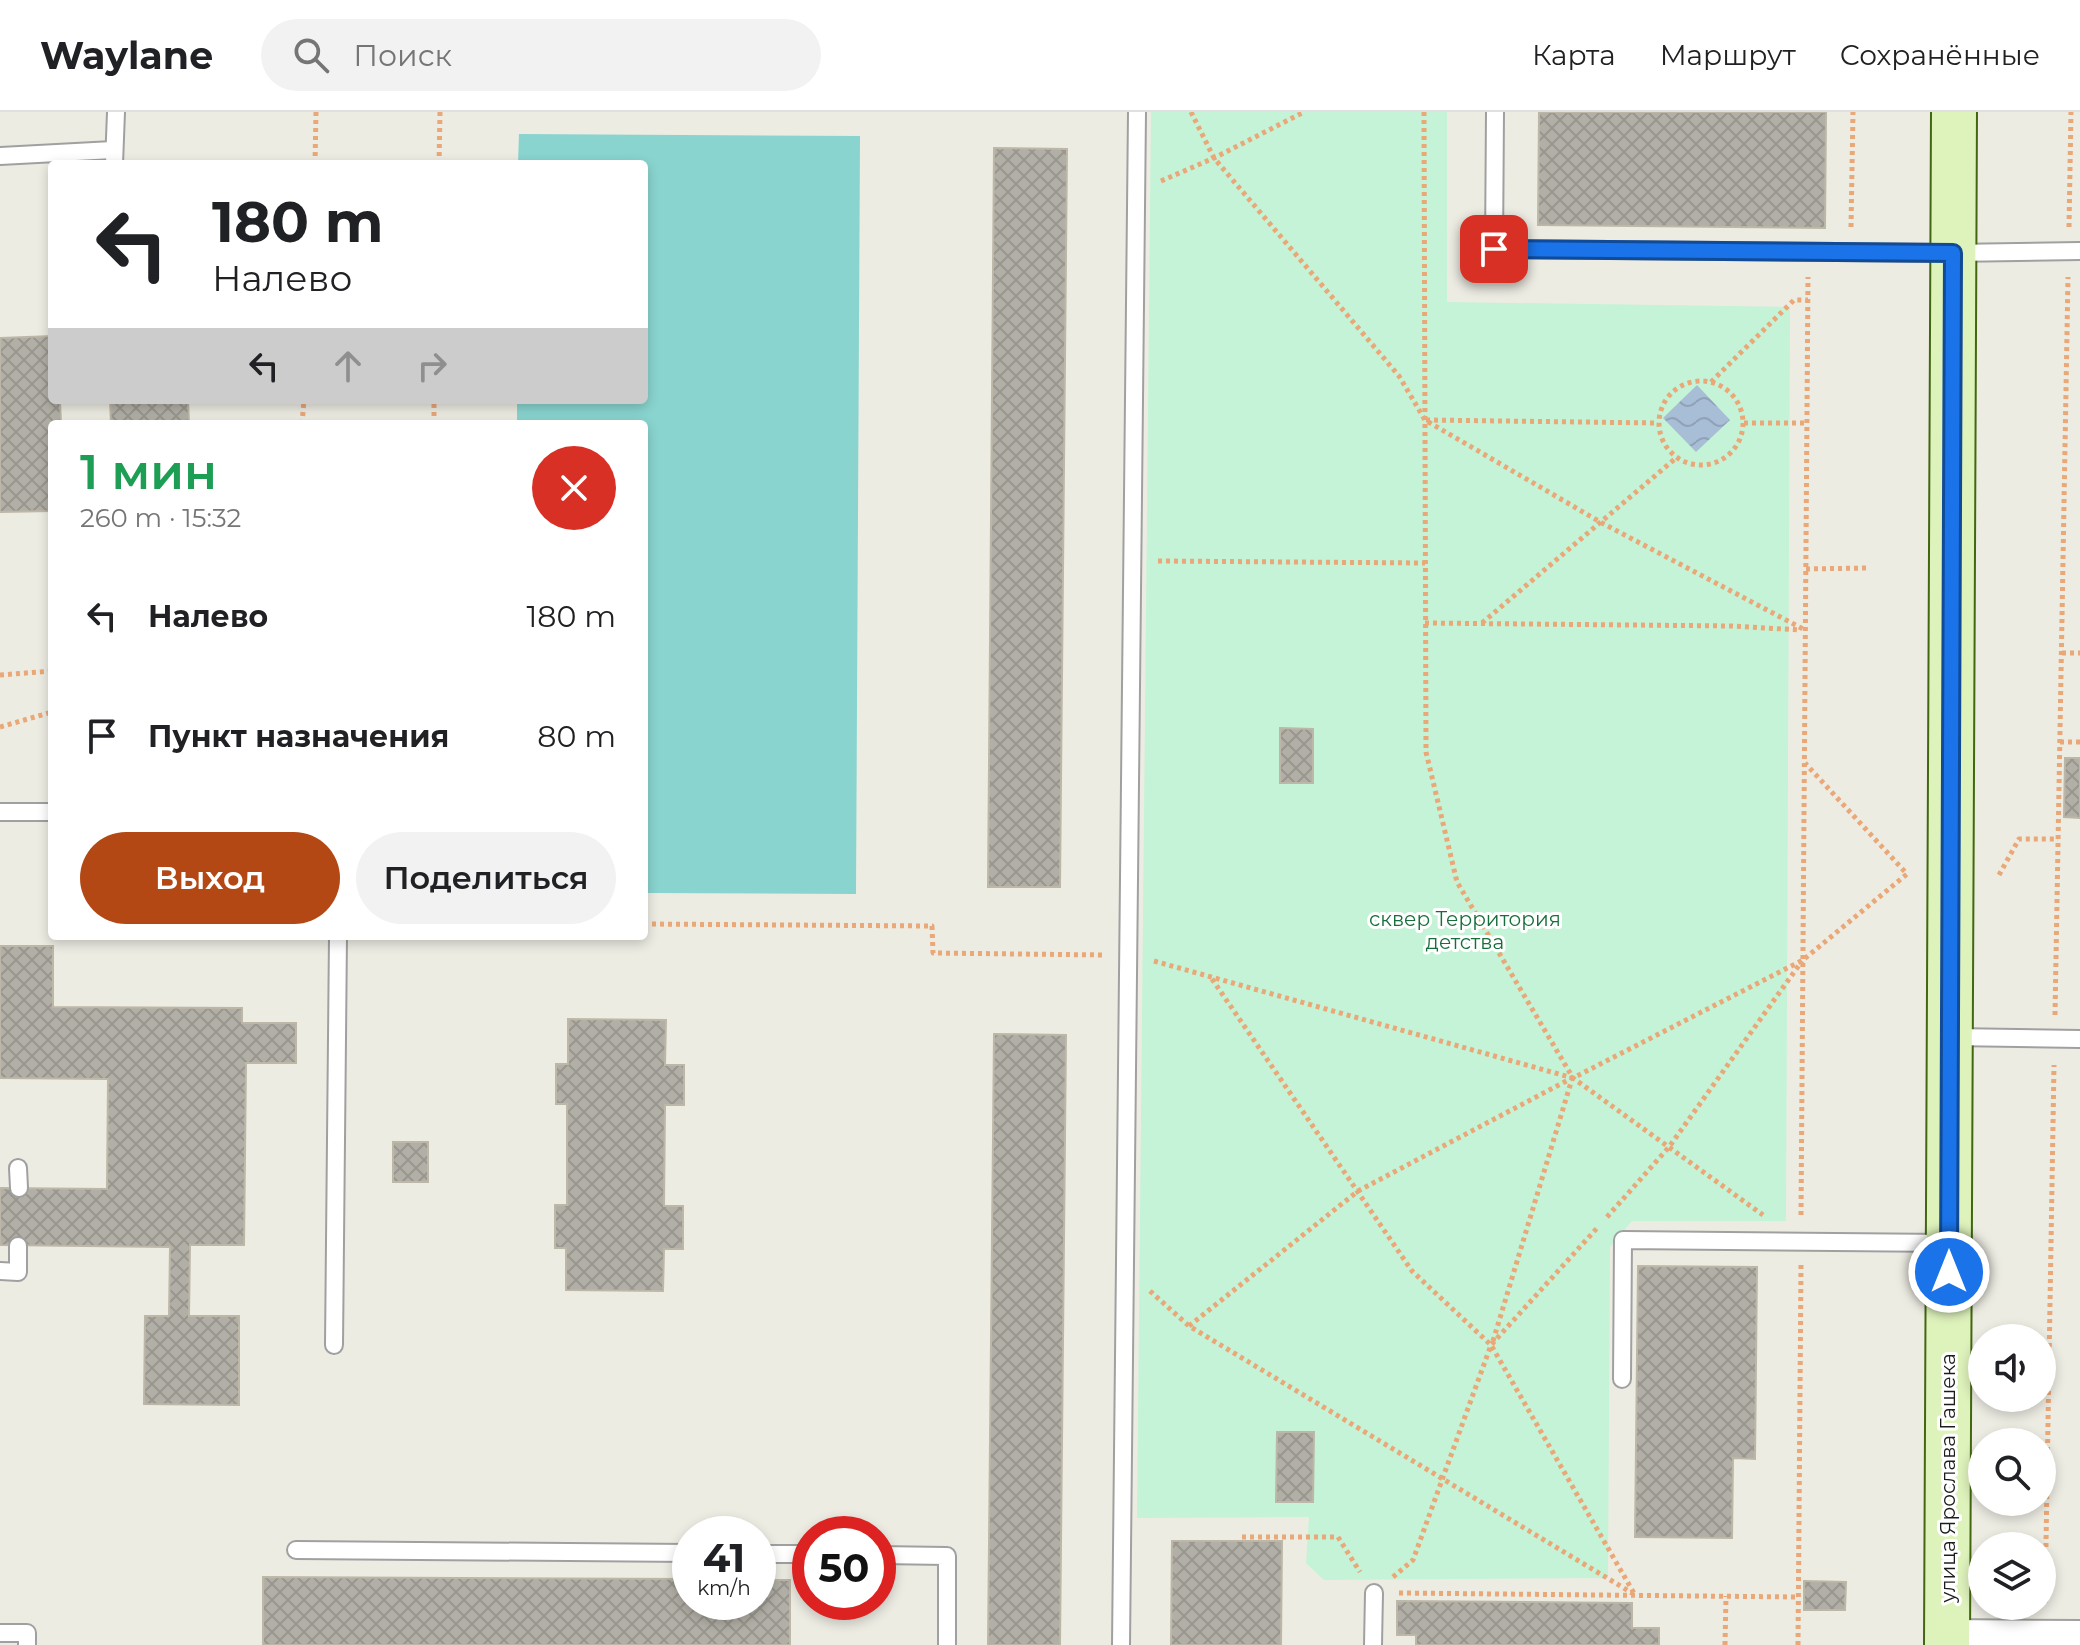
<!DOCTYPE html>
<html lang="ru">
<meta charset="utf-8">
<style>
:root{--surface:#fff;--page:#f2f2f2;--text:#202124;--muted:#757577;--line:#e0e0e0;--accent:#b44815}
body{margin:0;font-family:Montserrat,sans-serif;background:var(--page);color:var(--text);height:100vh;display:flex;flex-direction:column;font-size:30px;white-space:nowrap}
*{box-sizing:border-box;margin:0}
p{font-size:26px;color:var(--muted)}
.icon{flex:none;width:44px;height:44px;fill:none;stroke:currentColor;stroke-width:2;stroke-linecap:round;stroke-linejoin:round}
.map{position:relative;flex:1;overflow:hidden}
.details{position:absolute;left:48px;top:308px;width:600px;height:520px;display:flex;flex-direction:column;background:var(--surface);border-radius:8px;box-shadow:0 4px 12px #0003}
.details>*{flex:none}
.guide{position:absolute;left:48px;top:48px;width:600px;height:244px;border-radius:8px;box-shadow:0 4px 12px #0003;background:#fff;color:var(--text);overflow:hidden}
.controls{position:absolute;left:1968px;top:1212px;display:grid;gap:16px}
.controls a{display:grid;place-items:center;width:88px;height:88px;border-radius:50%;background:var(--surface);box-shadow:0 4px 12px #0003;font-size:40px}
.speed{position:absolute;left:672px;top:1404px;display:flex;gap:16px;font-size:40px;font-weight:700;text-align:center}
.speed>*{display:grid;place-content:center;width:104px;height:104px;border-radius:50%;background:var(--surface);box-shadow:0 4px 12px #0003;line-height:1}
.speed small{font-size:20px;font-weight:400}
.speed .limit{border:12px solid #d22;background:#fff;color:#111}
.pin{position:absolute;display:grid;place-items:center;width:68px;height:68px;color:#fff;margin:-34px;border-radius:16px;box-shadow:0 4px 12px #0006}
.me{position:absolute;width:88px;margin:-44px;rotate:0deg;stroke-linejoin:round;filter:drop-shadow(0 0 6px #0008)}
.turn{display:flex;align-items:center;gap:28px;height:168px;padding:0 32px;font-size:36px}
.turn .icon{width:104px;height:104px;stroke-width:2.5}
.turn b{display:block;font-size:56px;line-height:68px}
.lanes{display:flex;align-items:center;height:76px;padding:0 32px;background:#0003;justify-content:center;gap:40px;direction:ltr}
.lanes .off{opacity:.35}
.round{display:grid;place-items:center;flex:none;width:84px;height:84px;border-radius:42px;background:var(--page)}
.overview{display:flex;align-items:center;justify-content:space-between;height:136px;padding:0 32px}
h1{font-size:48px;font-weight:600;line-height:60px;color:#1e9e55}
.action{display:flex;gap:16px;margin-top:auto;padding:16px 32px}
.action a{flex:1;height:92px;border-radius:48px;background:var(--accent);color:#fff;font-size:32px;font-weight:600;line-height:92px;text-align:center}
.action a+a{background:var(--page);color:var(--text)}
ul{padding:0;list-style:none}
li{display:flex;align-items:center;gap:24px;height:120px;padding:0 32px}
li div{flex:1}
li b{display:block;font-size:30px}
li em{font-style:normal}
header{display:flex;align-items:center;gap:48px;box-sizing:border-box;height:112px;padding:0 40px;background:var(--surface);border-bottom:2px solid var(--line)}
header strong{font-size:38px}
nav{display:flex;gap:44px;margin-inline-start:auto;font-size:28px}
.search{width:560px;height:72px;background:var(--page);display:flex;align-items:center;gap:20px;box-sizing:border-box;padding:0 28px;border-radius:44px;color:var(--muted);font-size:30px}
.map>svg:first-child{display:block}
.park{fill:#c4f3d7}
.pitch{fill:#89d4cf}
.water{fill:url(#water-waves)}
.building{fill:url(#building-cross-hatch);stroke:#bdb7a7;stroke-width:2}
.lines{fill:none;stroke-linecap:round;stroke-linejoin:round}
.service-casing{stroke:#a0a0a0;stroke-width:20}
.minor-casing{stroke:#a0a0a0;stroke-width:36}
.secondary-casing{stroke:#426710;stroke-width:48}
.path{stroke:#eaa777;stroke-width:5;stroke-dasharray:4 4;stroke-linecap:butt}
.service{stroke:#fff;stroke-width:16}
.minor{stroke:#fff;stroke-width:32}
.secondary{stroke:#def2bc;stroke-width:44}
.route-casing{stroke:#114b97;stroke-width:20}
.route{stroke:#1a73e8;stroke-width:14}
.labels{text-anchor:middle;stroke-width:6;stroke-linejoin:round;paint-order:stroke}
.park-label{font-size:20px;fill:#176e3a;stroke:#fff}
.street-label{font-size:20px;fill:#1c1c1c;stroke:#fff}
</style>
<header>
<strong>Waylane</strong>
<div class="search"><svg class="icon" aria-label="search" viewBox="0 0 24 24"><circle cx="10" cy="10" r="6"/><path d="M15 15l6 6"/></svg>Поиск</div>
<nav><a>Карта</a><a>Маршрут</a><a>Сохранённые</a></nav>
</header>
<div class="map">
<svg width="2080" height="1533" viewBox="0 0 2080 1533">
<defs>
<pattern id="water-waves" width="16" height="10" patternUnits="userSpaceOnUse" patternTransform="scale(2)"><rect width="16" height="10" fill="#a8bdd6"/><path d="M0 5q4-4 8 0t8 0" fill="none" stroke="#90a2b7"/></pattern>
<pattern id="building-cross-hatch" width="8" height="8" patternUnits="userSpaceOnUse" patternTransform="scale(2)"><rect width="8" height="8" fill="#b2afa6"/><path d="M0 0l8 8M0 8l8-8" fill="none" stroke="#98968e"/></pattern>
</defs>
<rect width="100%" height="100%" fill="#edece3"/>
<path class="park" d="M1151 0H1447V190L1790 195 1786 1109H1632L1610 1135 1608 1466 1324 1468 1306 1451 1309 1405 1137 1406Z"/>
<path class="pitch" d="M519 22 860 24 856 782 644 781V312H517V288H644V52H518Z"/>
<path class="water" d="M1697 273 1730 308 1696 340 1663 306Z"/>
<g class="building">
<path d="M1539 0H1826L1825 116 1538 113Z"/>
<path d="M994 36 1067 37 1060 775H988Z"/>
<path d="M52 224V288H60L61 312H52V399L0 400V226Z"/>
<path d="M110 288H188L189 312H111Z"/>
<path d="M1280 616 1313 617V671H1280Z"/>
<path d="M2065 646H2080V706L2064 705Z"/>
<path d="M0 834H53V895L242 896V911H296V951H246L244 1133H190L189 1204H239V1293L144 1292 145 1204H169L170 1135 0 1133V1076L107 1077 108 967 0 966Z"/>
<path d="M568 907 666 908 665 953H684V993H665L664 1094H683V1137H664L663 1179 566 1178V1136H555V1093H567V992H556V952H568Z"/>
<path d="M994 922 1066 923 1060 1533H988Z"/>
<rect x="393" y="1030" width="35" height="40"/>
<path d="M1638 1154 1757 1155 1755 1347 1733 1346 1732 1426 1635 1425Z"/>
<path d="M1277 1320H1314L1313 1390H1276Z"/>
<path d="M1172 1429H1282L1281 1533H1171Z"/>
<path d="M263 1465 690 1467V1490H758V1468H790V1533H263Z"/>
<path d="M1804 1469 1846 1470 1845 1498H1804Z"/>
<path d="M1397 1489 1632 1491V1516H1659V1533H1416V1523H1397Z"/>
</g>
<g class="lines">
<defs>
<g id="service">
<path d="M1495 0 1494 137 1953 141 2080 139"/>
<path d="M0 44 113 38"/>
<path d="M114 52 116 0"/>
<path d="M0 700H52"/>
<path d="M1952 925 2080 927"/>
<path d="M18 1056 19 1076"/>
<path d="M0 1159 18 1160V1134"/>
<path d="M334 1233 338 824"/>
<path d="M1622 1267 1623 1128 1948 1131"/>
<path d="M296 1438 690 1441"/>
<path d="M758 1442H810"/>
<path d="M878 1443 947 1444V1533"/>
<path d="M0 1521H27V1533"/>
<path d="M1121 1533 1137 0"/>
<path d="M1373 1533 1374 1481"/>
</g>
<path id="minor" d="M1947 1524 2080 1525"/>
<path id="secondary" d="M1947 1533 1954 0"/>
</defs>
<use href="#service" class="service-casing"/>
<use href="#minor" class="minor-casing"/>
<use href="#secondary" class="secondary-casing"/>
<g class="path">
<path d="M1191 0 1214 46 1399 264 1425 308 1602 411 1805 518"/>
<path d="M1424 0 1426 640 1457 770 1573 966 1763 1103"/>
<path d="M315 52 316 0"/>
<path d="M439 52 440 0"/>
<path d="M1161 69 1214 46 1304 0"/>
<path d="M1851 115 1853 0"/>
<path d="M2069 115 2071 0"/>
<circle cx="1701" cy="311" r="42"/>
<path d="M1711 270 1794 188H1808"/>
<path d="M1426 308 1658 311"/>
<path d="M1744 311H1806"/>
<path d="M302 312 304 288"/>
<path d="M434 312V288"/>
<path d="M1158 449 1425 451"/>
<path d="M1806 457 1866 456"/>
<path d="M1425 511 1732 514 1800 518"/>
<path d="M1482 511 1676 346"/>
<path d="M2062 541H2080"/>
<path d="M0 563 52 559"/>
<path d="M0 615 52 600"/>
<path d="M2060 630H2080"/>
<path d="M1999 763 2019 727H2058"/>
<path d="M51 795H52"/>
<path d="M644 812 932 814 933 841 1105 843"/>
<path d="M1154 849 1573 966 1803 848 1907 762 1805 651"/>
<path d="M1212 867 1412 1159 1491 1233 1635 1483"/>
<path d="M2055 903 2068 165"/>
<path d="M1801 1103 1808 165"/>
<path d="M1607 1105 1669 1035 1802 849"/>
<path d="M1150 1179 1189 1214 1632 1481"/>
<path d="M1189 1214 1358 1079 1572 966"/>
<path d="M1493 1229 1572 967"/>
<path d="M1242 1425H1338L1360 1460"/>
<path d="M1393 1465 1413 1448 1491 1233 1598 1115"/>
<path d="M1399 1481 1798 1485"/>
<path d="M2045 1491 2054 953"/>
<path d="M1725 1533 1726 1484"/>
<path d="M1798 1533 1801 1153"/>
</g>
<use href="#service" class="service"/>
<use href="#minor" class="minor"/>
<use href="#secondary" class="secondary"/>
</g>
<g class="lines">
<defs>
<path id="route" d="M1494 137 1953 141 1949 1160"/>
</defs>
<use href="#route" class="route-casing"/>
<use href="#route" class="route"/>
</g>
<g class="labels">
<g class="park-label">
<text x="1465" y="814">сквер Территория<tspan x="1465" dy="23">детства</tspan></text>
</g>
<g class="street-label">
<text transform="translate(1948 1366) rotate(-90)" y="7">улица Ярослава Гашека</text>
</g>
</g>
</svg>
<div class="controls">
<a><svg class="icon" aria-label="sound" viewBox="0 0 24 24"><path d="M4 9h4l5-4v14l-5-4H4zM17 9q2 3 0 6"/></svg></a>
<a><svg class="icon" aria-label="search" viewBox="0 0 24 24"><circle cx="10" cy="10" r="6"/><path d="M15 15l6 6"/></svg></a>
<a><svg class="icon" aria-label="layers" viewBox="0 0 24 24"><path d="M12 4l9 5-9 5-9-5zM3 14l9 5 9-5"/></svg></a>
</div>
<div class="speed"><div>41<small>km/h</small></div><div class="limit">50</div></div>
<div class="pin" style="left:1494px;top:137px;background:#d93025"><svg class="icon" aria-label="arrive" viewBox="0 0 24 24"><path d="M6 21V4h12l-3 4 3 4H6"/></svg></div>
<svg class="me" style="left:1949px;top:1160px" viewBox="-20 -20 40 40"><circle r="17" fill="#1a73e8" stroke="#fff" stroke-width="3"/><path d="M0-11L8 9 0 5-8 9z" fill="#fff"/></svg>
<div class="guide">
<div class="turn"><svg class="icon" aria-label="left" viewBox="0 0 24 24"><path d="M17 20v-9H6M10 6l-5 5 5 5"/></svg><div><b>180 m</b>Налево</div></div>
<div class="lanes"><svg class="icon" aria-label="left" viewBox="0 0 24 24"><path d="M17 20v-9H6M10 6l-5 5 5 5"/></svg><svg class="icon off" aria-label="ahead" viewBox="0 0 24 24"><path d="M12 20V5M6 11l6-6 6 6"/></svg><svg class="icon off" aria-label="right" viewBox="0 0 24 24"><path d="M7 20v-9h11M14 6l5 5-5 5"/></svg></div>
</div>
<section class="details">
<div class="overview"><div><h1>1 мин</h1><p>260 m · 15:32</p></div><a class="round" style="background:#d93025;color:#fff"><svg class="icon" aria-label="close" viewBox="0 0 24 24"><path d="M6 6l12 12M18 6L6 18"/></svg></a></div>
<ul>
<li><svg class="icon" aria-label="left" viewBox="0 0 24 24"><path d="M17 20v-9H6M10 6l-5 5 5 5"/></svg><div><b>Налево</b></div><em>180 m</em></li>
<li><svg class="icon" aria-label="arrive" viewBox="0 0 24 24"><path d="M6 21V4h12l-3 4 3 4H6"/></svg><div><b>Пункт назначения</b></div><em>80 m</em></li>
</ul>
<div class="action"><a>Выход</a><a>Поделиться</a></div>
</section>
</div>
